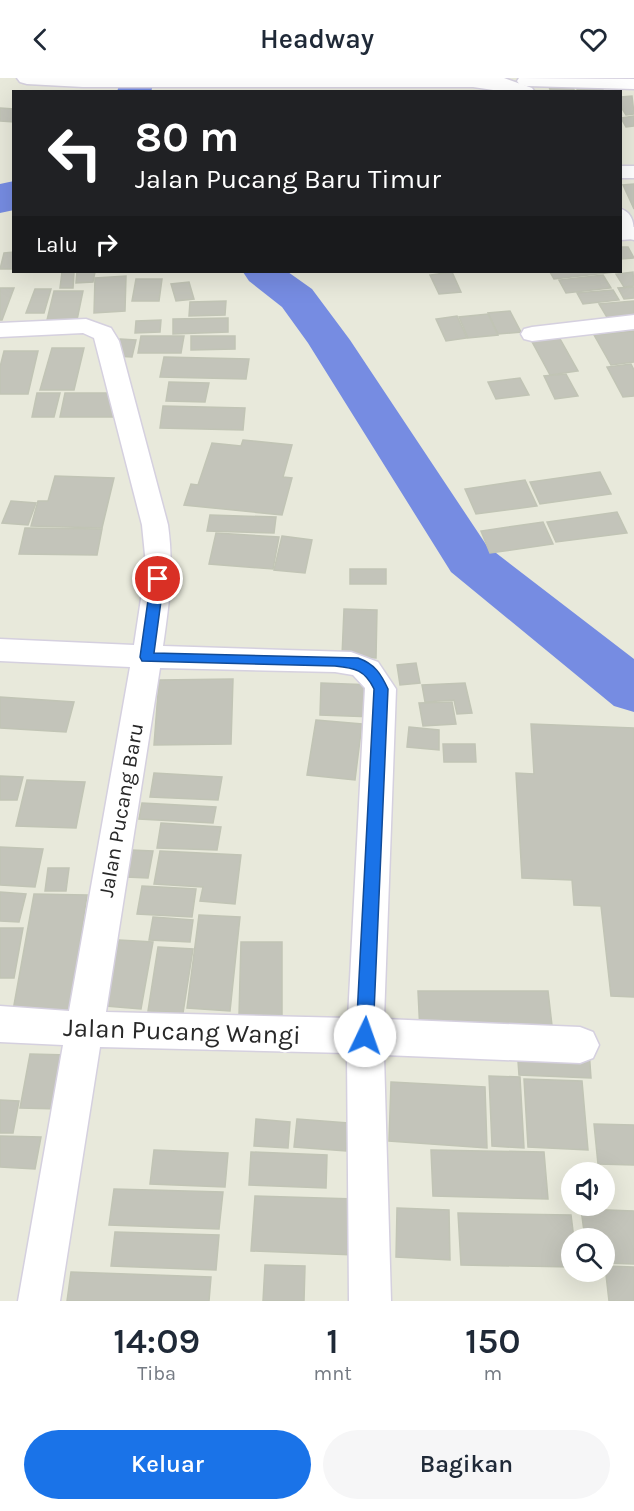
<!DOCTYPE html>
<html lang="id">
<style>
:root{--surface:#fff;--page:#f6f6f7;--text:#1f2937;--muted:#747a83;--accent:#1a73e8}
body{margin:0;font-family:Karla,sans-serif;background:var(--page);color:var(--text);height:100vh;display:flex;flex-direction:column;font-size:22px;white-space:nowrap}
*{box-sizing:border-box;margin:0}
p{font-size:20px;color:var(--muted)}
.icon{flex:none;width:33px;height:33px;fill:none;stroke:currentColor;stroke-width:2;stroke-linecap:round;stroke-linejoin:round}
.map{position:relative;height:1223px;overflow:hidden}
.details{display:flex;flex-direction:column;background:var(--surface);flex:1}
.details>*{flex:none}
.hud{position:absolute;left:12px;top:12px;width:610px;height:183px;border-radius:0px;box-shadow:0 6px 24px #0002;background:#202124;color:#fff;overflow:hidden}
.tools{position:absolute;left:561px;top:1084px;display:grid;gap:12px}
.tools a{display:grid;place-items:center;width:54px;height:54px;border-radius:50%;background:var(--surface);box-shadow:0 6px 24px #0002;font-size:30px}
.pin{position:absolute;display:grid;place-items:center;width:51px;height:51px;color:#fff;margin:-26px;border:3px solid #fff;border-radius:50%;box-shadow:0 2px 6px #0007}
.me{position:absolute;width:66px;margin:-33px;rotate:3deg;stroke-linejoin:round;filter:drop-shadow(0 0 4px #0008)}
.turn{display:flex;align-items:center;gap:21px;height:126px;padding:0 24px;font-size:27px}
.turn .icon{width:78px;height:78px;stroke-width:2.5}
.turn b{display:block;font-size:42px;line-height:51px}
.then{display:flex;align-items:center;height:57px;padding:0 24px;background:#0003;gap:12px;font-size:22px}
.eta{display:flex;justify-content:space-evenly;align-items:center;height:102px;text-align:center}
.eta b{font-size:36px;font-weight:600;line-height:42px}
.button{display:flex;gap:12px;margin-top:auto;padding:12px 24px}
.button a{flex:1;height:69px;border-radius:36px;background:var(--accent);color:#fff;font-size:24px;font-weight:600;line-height:69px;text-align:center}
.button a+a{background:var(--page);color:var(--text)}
header{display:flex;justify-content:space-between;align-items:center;height:78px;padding:0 24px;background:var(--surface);font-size:27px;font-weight:600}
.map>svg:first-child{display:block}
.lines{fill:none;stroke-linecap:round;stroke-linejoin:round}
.river{fill:#768ce2;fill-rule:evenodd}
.building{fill:#c3c4ba;stroke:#c1c4b5;stroke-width:1.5}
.minor-casing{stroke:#d5d0df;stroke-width:3}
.secondary-casing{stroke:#d5d0df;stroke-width:3}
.minor{fill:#fff;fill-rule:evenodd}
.secondary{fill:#fff;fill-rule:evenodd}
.route{fill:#1a73e8;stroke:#114b97;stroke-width:1.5}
.labels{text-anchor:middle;stroke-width:5;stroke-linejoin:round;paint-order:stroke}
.street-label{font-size:21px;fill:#282828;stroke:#fff}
.near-street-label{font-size:26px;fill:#282828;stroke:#fff}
</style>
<header><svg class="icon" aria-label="back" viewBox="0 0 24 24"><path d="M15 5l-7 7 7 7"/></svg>Headway<svg class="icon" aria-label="heart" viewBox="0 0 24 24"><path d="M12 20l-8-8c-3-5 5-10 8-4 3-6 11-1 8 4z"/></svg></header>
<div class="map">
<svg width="634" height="1223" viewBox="0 0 634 1223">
<rect width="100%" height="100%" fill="#e8e9db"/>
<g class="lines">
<g class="river">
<path d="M121 0H155L151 14H117Z"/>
<path d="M14 103V132L0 135V106Z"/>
<path d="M243 194H288L312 211 350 262 487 468 634 581V634L614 628 451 494 308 265 282 229 249 203Z"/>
</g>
</g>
<g class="building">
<path d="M572 7 575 14H551L549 9Z"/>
<path d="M601 7 604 14H578L576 8Z"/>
<path d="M632 18 634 36 626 37 621 29V19Z"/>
<path d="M0 30 14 31V44L0 43Z"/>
<path d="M634 38V48L626 49 621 40Z"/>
<path d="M634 106V131L623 107Z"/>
<path d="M621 169H628L634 180 621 181Z"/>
<path d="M14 174V191H0L4 175Z"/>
<path d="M62 194H74L73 210H60Z"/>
<path d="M77 194H95L93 204 76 205Z"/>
<path d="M452 194 461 214 439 216 430 197Z"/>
<path d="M550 194H615L554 201Z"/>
<path d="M633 194 634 208 624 209 616 196Z"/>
<path d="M603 197 611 210 566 215 559 202Z"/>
<path d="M126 198 125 233 94 235 95 200Z"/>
<path d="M136 201H162L159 223H132Z"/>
<path d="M189 204 194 221 176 223 171 206Z"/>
<path d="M634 209V220L624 221 618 210Z"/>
<path d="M0 210H14L2 242H0Z"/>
<path d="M35 211H51L44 235H26Z"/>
<path d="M613 212 619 222 583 226 577 215Z"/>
<path d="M54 213H83L77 242H47Z"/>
<path d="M226 223 225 237 189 238 190 224Z"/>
<path d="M634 223V239L608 241 599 226Z"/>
<path d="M510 233 521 254 498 256 488 235Z"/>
<path d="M488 236 498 257 468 260 459 239Z"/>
<path d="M457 238 467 260 446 263 436 241Z"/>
<path d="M228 240V254L173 256V241Z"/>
<path d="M161 242 160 254 135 255 136 243Z"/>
<path d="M634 253V284L611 287 594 257Z"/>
<path d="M141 258H184L181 275H138Z"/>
<path d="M191 258H235V271L191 272Z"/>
<path d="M559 259 578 293 550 297 531 262Z"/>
<path d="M120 261 136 262 132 279 115 278Z"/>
<path d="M52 270H84L74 312H40Z"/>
<path d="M4 273H38L28 316H0V289Z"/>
<path d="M164 279 249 281 246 301 160 299Z"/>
<path d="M631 286 634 292V318L623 319 607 289Z"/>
<path d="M566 296 578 318 555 321 544 298Z"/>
<path d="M520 300 529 317 496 321 488 304Z"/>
<path d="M169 304 209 305 205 324 166 323Z"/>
<path d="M37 315H60L54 339H32Z"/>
<path d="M65 315H119L115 339H60Z"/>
<path d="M163 328 245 330 243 352 160 350Z"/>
<path d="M243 362 292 367 283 399 292 400 282 437 184 427 191 406 198 407 212 365 241 368Z"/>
<path d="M600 394 611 416 540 426 530 404Z"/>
<path d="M55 398 114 400 102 450 31 448 38 423H48Z"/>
<path d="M525 402 537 428 476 436 465 411Z"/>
<path d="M11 423 36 425 28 447 2 445Z"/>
<path d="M617 434 627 455 556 464 547 444Z"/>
<path d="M210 437 276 439 274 455 207 453Z"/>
<path d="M543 444 553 466 490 475 481 453Z"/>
<path d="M25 450 102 451 97 477 19 476Z"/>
<path d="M216 455 279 459 273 491 209 486Z"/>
<path d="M282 458 312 462 305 495 274 492Z"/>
<rect x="350" y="491" width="36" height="15"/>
<path d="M344 531 377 532 376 580 342 578Z"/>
<path d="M416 585 420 605 400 607 397 587Z"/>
<path d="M233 601 231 666 154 667 159 602Z"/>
<path d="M321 605 374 607V639L320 637Z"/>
<path d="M465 605 472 635 457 636 454 622 425 624 422 607Z"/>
<path d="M0 619 74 624 66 654 0 650Z"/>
<path d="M452 624 456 646 423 648 419 625Z"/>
<path d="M316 642 362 646 355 702 307 697Z"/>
<path d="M531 646 634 650V919L611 918 601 828 574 827 572 802 522 800 516 695 534 696Z"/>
<path d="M409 649 439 652V672L407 669Z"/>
<path d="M443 666H475L476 684H444Z"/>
<path d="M154 695 222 699 218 722 150 719Z"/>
<path d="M0 698 23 699 17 722H0Z"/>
<path d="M27 702 85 704 76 750 16 748Z"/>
<path d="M142 725 216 729 213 745 139 741Z"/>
<path d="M161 745 221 749 217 772 157 770Z"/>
<path d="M0 769 43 771 35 809 0 807Z"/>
<path d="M131 772 153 773 148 800 126 799Z"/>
<path d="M160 773 241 777 235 826 200 823 203 809 154 806Z"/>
<path d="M48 790H69L66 813H45Z"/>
<path d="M142 808 196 811 192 839 137 836Z"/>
<path d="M0 814 26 816 19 844 0 843Z"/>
<path d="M34 816 87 817 69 938H12Z"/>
<path d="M199 837 240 839 230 933 187 930Z"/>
<path d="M153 839 193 842 190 864 149 862Z"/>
<path d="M0 850H23L14 900H0Z"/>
<path d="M119 862 153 864 141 931 106 928Z"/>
<path d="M241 864H282V937H239Z"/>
<path d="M158 869 193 871 183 935 148 933Z"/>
<path d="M418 913H548L553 956 420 955Z"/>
<path d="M517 969 589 972 591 1000 519 997Z"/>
<path d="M30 976 68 977 59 1031 20 1030Z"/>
<path d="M489 998 520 999 524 1070 492 1068Z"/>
<path d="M524 1001 582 1003 588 1072 528 1069Z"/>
<path d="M391 1004 485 1009 487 1070 389 1063Z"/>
<path d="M0 1022 19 1023 13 1055H0Z"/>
<path d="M256 1041 290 1044 288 1070 254 1068Z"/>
<path d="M297 1041 348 1045 346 1073 294 1069Z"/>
<path d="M594 1046 634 1047V1087L598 1086Z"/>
<path d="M0 1058 41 1059 35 1091 0 1089Z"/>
<path d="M154 1072 228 1075 225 1109 150 1106Z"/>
<path d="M431 1072 544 1074 548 1121 433 1118Z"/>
<path d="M251 1074 327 1077 326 1110 249 1107Z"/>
<path d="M114 1111 223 1114 219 1151 109 1147Z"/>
<path d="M255 1118 355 1121V1177L251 1173Z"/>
<path d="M397 1130 449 1132 450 1182 396 1179Z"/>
<path d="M581 1131 634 1133V1186L604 1185V1161H585Z"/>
<path d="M458 1135 571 1137 574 1161H572V1189L461 1187Z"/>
<path d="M115 1154 219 1157 216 1192 111 1188Z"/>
<path d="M265 1187 305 1188 304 1223H263Z"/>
<path d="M605 1188 634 1189V1223H609Z"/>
<path d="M71 1194 211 1199 209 1223H67Z"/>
</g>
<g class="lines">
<defs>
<g id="minor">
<path d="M519 0 634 1V11L526 8 520 7 517 3Z"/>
<rect x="621" y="88" width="13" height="12"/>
<path d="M634 149V161L621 162V150Z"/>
<path d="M634 237V251L532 263 524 261 521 256 524 251 532 249Z"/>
<path d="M86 241 111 250 119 263 168 447C174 489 169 527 163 568L351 574 378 584 396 611 384 941 580 949 593 954 599 967 593 980 580 985 384 977 391 1223H349L347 975 100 969 60 1223H18L63 967 0 964V928L69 933 130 589 0 583V561L134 567 144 501 145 477 142 447 94 260 83 255 0 259V245ZM160 590 335 594 353 597 365 610 348 940 106 934Z"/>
</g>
<g id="secondary">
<path d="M17 0H504L532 10 535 14H507L473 9H83L27 6 20 4Z"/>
<path d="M621 131C634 135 634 148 634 162 618 158 621 145 621 131Z"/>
</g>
</defs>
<use href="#minor" class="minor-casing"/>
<use href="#secondary" class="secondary-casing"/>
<use href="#minor" class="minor"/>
<use href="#secondary" class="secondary"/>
</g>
<path class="route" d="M158 496 164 501 154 575 358 580C375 586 381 596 388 611L373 958 371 963 365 966 359 963 356 958 374 611C365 592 355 590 335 588L142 583 140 579 151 501Z"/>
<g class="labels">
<g class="street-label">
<text transform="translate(121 732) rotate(-80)" y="7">Jalan Pucang Baru</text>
</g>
<g class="near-street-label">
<text transform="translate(182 953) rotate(2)" y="9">Jalan Pucang Wangi</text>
</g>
</g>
</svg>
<div class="tools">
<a><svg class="icon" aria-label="sound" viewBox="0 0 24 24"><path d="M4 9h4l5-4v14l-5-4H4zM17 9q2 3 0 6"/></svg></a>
<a><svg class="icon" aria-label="search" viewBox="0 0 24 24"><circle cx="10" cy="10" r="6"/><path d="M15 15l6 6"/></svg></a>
</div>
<div class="pin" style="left:158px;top:501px;background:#d93025"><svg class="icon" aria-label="arrive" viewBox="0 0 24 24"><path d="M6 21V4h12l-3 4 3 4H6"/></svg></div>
<svg class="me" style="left:365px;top:958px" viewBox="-20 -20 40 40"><circle r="19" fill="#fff"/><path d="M0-13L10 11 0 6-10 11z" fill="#1a73e8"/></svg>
<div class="hud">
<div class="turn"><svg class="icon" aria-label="left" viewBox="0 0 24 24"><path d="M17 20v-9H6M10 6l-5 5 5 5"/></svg><div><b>80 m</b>Jalan Pucang Baru Timur</div></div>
<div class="then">Lalu<svg class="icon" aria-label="right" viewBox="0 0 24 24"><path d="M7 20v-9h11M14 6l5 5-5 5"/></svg></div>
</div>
</div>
<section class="details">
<div class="eta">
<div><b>14:09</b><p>Tiba</p></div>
<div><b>1</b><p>mnt</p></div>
<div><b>150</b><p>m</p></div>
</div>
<div class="button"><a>Keluar</a><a>Bagikan</a></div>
</section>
